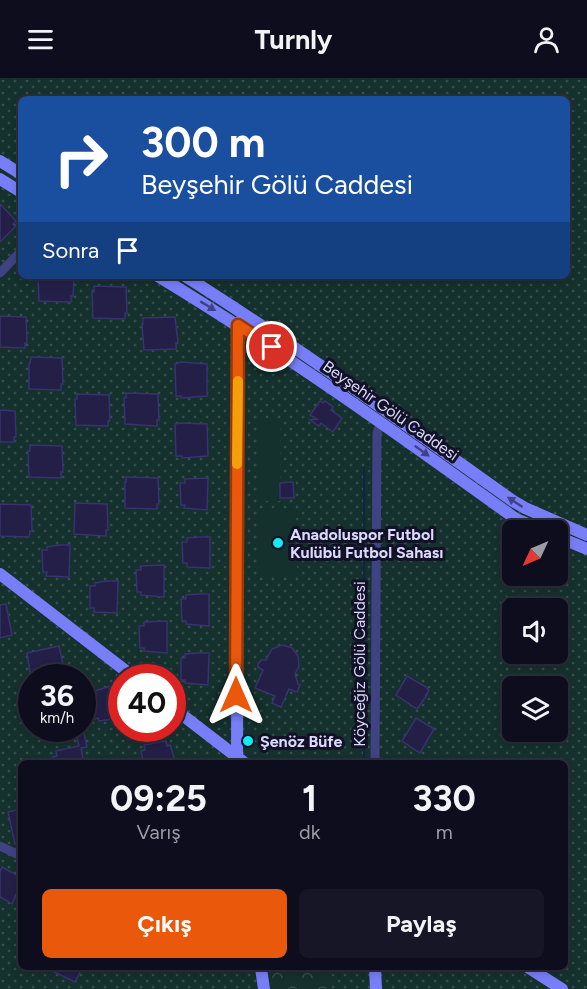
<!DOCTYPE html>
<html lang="tr">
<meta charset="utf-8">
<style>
:root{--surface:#0e0d1d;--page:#171626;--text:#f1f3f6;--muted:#9b9ca4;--line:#2e2d3b;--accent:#ea580c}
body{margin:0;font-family:Figtree,sans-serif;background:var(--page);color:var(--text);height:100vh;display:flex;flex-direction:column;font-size:22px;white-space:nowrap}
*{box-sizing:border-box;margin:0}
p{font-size:20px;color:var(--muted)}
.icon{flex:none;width:33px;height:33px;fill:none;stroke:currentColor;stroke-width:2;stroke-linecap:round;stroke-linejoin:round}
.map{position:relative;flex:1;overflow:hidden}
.panel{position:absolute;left:18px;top:682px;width:550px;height:210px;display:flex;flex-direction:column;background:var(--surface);border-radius:9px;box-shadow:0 3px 9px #0003,0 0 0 2px var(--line)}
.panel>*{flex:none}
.top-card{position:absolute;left:18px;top:18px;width:552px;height:183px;border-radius:9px;box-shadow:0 3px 9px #0003,0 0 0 2px var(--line);background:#1a4fa0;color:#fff;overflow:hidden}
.needle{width:39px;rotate:226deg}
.fabs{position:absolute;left:502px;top:442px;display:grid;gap:12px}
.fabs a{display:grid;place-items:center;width:66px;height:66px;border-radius:9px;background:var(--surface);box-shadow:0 3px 9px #0003,0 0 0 2px var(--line);font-size:30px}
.speed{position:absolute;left:18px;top:586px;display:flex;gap:12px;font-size:30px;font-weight:700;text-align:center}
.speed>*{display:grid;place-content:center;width:78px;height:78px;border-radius:50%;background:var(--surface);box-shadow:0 3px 9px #0003,0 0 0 2px var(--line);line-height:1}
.speed small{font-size:15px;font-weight:400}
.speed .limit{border:9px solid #d22;background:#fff;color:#111}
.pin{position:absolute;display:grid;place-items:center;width:51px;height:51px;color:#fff;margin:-26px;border:3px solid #fff;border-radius:50%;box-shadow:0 2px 6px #0007}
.me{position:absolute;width:66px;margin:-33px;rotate:0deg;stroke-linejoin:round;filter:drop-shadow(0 0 4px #0008)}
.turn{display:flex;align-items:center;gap:21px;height:126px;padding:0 24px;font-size:27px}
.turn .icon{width:78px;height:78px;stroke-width:2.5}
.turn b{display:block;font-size:42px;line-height:51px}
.then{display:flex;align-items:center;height:57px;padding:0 24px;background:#0003;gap:12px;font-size:22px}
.eta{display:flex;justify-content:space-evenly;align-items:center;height:102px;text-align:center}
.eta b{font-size:36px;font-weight:700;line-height:42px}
.action{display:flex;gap:12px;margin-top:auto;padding:12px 24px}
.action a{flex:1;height:69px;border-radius:9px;background:var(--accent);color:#fff;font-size:24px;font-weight:700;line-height:69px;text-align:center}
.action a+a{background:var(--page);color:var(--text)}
header{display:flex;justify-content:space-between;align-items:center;height:78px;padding:0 24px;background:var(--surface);font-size:27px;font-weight:700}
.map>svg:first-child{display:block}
.grass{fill:url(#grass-dots);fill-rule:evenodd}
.forest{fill:url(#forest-crowns)}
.garden{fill:#15312d}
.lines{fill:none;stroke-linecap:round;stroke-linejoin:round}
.stream{stroke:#0e2643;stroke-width:2}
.building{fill:#231f47;stroke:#393271;stroke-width:1.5}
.street{stroke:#3f4283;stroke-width:9}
.secondary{stroke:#777ef7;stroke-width:12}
.oneway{fill:#404285}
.route-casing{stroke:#983908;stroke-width:15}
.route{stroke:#ea580c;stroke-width:10}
.slow{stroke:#f59e0b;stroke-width:10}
.poi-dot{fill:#12ecf0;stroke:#131127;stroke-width:2}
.labels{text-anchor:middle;stroke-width:6;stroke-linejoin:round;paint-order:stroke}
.street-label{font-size:16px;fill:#dbdafd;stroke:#131127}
.poi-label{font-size:16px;font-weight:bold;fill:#dbdafd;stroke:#131127;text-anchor:start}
</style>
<header><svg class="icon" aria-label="menu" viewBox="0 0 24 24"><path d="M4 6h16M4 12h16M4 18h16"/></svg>Turnly<svg class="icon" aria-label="person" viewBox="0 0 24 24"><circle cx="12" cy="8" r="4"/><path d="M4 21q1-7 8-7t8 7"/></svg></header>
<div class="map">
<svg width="587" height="911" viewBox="0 0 587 911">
<defs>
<pattern id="grass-dots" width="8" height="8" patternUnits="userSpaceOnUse" patternTransform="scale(1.5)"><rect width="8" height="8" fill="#15312d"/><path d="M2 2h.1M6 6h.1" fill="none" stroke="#364e4c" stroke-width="1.8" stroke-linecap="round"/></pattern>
<pattern id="forest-crowns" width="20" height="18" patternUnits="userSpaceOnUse" patternTransform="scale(1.5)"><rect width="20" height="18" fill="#15312d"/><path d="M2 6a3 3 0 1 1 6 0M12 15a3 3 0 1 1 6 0" fill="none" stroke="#364e4c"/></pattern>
</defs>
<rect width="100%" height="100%" fill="#131127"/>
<path class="grass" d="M0 0H587V911H0ZM21 21H567V198H21ZM513 453H558V498H513ZM513 531H558V576H513ZM32 600H82V651H32ZM122 600H172V651H122ZM513 609H558V654H513ZM21 686H566V890H21Z"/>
<path class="forest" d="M269 890H322L323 894 330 893 332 911H271Z"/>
<g class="garden">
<rect x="258" y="341" width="22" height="82"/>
<path d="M296 431 297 499H260L258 432Z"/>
</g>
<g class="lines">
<path class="stream" d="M364 390V686"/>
</g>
<g class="building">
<path d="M0 126 16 143 13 146 15 149 0 164Z"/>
<path d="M38 198H74L73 218H71V224L39 223Z"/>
<path d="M94 208 126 209 127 235H125V241L93 240 92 213 94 214Z"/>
<path d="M0 238 26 239 27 265H25V270L0 269Z"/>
<path d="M175 239 178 265H176V271L144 272 142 246H143V240Z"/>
<path d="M31 279 62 280 63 306H61V312L29 311V285H30Z"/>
<path d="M181 284 207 286V318L181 320V318H176L175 286Z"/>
<path d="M126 315 158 316 159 342H157V348L125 346 124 320H126Z"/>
<path d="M77 316 109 317 110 343H108V348L76 347 75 321H77Z"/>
<path d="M320 323 323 325 325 323 333 329 331 332 342 340 333 354 321 345 319 348 310 342 317 341 310 337Z"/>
<path d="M0 332 15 333 16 359H14V364H0Z"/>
<path d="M181 345 207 346 208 378 182 380V378H176L175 346Z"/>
<path d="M30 367 62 368 63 394H61V400L29 399 28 373H30Z"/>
<path d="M126 399 158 400 159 426H157V431L125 430V404H126Z"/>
<path d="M208 400 207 432 184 430 185 427H181L180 405H185V401Z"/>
<path d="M293 404 294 420H280V405Z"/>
<path d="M75 425 107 426 108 452H106V458L74 456Z"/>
<path d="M0 426 31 427 32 453H30L29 459 0 458Z"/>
<path d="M199 459H210V490L187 489V485H183L182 464H187V460Z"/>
<path d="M59 467H70L69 499 46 498 47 494H43L42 472H47V469Z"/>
<path d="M164 487V519L141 517V514H137L136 492H141V488Z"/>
<path d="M107 503H118L117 535 94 534V530H90V508H95V505Z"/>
<path d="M198 516H209V548L186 546V543H182L181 521H186V517Z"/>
<path d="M6 526 12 557 0 560V527Z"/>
<path d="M167 543V575L144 573V570H140L139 548H144V544Z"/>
<path d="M282 567 292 570 298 578 299 588 295 596 298 606 300 607 297 614 289 611 281 629 272 625 275 618 255 610 263 592 258 589V586L261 582H266L272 571Z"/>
<path d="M59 568 66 600H31L27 575Z"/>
<path d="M197 575H209L208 607 185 605V602H181V580H185V576Z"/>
<path d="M407 598 426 609 429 612 426 617H427L417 631 396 617Z"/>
<path d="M114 607 121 640 99 643 98 640 93 641 88 615Z"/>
<path d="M416 640 434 651 420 675 402 663Z"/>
<path d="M75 651H83L87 669 81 670 84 686H54L53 679 57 678 56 673 79 668Z"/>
<path d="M166 663 167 668 170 667 176 686H144L141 673 145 672 144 667Z"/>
<path d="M21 731V765L15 766 8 734Z"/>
<path d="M2 789 20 799 18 803 21 805 12 826 0 819V794Z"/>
<path d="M46 890H80L78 893 80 894 75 904Z"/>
</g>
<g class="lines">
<g class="street">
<path d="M0 195 21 173"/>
<path d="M375 686 377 355 381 344"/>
<path d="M0 768 21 778"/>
</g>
<g class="secondary">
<path d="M0 83 21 96"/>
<path d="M0 101 21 114"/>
<path d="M158 198C282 273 399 357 516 441L545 453"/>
<path d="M185 198C297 269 405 346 513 423L525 430 587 457"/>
<path d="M558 459 587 471"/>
<path d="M0 496 135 600"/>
<path d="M172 629 246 686"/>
<path d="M237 686 238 266 239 247 242 241"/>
<path d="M261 890 264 911"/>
<path d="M375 890 376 911"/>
<path d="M529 890 562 911"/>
</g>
</g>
<defs><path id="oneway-solid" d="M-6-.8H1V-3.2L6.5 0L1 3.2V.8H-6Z" transform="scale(1.5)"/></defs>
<g class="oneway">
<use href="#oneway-solid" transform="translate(208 228) rotate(31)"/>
<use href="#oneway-solid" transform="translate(422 373) rotate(36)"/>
<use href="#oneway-solid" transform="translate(515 424) rotate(-147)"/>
</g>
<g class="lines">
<defs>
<path id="route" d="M236 617 238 247 272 269"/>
</defs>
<use href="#route" class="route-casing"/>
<use href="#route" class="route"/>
<path class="slow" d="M237 386 238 303"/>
</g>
<g class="poi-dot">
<circle cx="278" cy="465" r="6"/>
<circle cx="248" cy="663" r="6"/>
</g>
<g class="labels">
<g class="street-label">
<text transform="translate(391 332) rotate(35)" y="6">Beyşehir Gölü Caddesi</text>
<text transform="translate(359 586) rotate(-90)" y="6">Köyceğiz Gölü Caddesi</text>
</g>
<g class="poi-label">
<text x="290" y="462">Anadoluspor Futbol<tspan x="290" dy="18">Kulübü Futbol Sahası</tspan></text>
<text x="260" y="669">Şenöz Büfe</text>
</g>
</g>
</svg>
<div class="fabs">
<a><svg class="needle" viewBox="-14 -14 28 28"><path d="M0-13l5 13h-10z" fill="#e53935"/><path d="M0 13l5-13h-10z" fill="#9b9ca4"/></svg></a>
<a><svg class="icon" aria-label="sound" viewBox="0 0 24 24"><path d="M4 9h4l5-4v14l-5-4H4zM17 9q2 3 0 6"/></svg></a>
<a><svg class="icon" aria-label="layers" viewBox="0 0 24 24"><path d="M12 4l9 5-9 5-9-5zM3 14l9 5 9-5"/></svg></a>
</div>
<div class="speed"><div>36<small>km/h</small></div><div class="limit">40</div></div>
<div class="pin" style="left:272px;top:269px;background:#d93025"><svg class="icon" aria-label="arrive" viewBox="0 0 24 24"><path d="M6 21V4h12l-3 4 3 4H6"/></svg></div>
<svg class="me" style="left:236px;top:617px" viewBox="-20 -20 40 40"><path d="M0-17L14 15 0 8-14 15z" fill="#ea580c" stroke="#fff" stroke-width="4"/></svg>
<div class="top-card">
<div class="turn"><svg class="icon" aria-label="right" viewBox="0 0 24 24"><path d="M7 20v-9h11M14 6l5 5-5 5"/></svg><div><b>300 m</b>Beyşehir Gölü Caddesi</div></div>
<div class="then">Sonra<svg class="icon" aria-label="arrive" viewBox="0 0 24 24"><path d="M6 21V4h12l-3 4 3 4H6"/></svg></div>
</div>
<section class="panel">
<div class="eta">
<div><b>09:25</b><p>Varış</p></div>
<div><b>1</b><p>dk</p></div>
<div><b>330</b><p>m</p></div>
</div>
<div class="action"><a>Çıkış</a><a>Paylaş</a></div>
</section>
</div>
